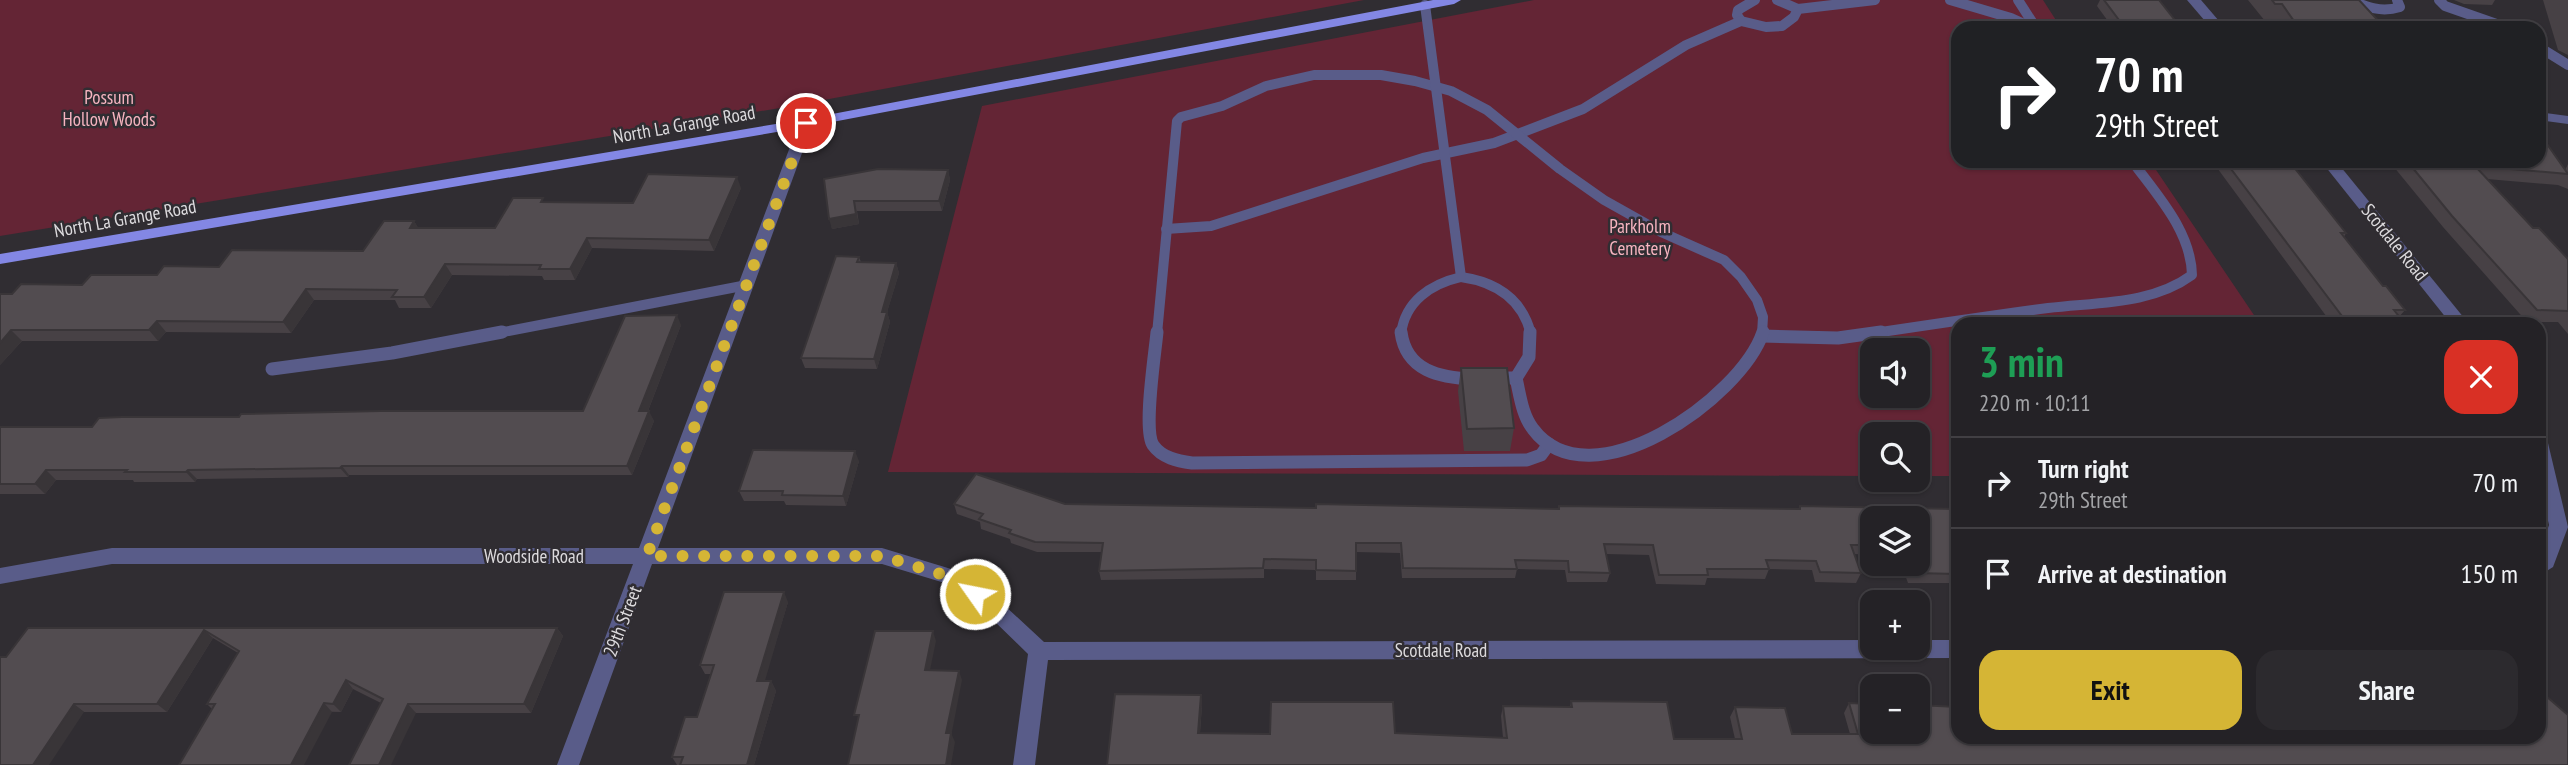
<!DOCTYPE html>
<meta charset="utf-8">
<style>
:root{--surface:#242226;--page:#2c2a2e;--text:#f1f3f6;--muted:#a3a4a7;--line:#413f43;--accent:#d5b535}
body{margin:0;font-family:"PT Sans Narrow",sans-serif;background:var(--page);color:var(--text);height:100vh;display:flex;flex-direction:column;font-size:26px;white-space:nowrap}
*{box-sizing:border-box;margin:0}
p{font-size:23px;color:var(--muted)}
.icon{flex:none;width:38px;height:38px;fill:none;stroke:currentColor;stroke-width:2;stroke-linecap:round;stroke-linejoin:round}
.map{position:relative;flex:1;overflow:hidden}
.side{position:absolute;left:1951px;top:317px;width:595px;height:427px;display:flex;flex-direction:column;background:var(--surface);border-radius:21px;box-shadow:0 2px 5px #0004,0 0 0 2px var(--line)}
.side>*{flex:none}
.banner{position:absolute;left:1951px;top:21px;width:595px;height:147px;border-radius:21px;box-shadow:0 2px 5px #0004,0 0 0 2px var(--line);background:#202124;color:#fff;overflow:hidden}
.buttons{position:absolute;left:1860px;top:338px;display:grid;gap:14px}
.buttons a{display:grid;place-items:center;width:70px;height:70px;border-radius:14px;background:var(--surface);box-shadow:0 2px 5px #0004,0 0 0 2px var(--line);font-size:35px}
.pin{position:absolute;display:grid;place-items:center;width:60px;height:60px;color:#fff;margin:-30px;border:4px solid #fff;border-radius:50%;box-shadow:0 2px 7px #0007}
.me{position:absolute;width:77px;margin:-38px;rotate:303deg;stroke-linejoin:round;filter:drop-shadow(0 0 5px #0008)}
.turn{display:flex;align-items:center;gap:24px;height:147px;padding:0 28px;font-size:32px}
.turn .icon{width:91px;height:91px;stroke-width:2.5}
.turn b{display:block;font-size:49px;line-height:60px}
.round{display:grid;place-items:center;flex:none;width:74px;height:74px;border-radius:21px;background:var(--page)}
.headline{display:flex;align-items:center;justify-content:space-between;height:119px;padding:0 28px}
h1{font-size:42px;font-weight:700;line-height:52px;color:#1e9e55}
.button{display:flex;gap:14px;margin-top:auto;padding:14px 28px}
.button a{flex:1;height:80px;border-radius:21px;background:var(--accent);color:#111;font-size:28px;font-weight:700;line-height:80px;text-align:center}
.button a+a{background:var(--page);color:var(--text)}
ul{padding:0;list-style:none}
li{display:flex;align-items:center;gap:21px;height:91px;padding:0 28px;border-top:2px solid var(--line)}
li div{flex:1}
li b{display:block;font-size:26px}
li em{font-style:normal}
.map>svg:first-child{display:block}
.green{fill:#642535;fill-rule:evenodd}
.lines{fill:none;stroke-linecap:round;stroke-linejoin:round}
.service-far1{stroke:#595c89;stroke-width:10}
.service{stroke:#595c89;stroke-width:13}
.minor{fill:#595c89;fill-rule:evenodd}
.primary{fill:#8387e4;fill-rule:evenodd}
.wall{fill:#474145}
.shaded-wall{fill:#393538}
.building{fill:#524c50;stroke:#393538;stroke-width:2}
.route{stroke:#d5b535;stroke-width:12;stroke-dasharray:0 21.6}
.labels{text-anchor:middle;stroke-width:5;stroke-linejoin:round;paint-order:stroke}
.park-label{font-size:19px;fill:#f7b4c0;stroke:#302d32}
.street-label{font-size:19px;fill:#dcdadd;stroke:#302d32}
</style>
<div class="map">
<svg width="2568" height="765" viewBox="0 0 2568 765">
<rect width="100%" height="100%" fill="#302d32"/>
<g class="green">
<path d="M0 0H1364L786 107 0 236Z"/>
<path d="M1534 0H2043L2061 28H1958V161H2150L2260 324H1958V476H1918V434H1872V476L888 472 982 106ZM1872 350H1918V396H1872Z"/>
</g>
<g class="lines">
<g class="service-far1">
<path d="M1777 0 1798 9"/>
<path d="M1950 0 2011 18 2033 28"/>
<path d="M2018 0 2036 28"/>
<path d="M2350 0C2367 7 2381 13 2400 7L2397 0"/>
<path d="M2439 0 2445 6 2508 28"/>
<path d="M1741 21 1737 15 1738 10 1755 0"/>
<path d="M2539 47 2568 65"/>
<path d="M1166 229 1211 226 1423 158 1494 143 1583 109 1686 45 1741 21 1766 27 1782 26 1794 17 1798 9 1875 0"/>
<path d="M1461 277C1496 282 1522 298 1531 334"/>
<path d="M493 334 747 285"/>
<path d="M1157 334 1177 121 1181 117 1222 106 1266 86 1314 75H1381L1415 81 1451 91 1487 110 1560 169 1604 200 1661 232 1724 260 1741 277 1757 300 1763 317 1762 334"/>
<path d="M1401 334C1405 301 1431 284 1461 277L1425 5"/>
<path d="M1868 334C1928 325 1988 316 2048 308 2097 302 2151 305 2192 275 2191 231 2157 195 2132 161"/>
</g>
<g class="service">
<path d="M1157 332C1155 354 1143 430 1153 445 1162 458 1178 461 1192 463L1527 460 1541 455 1549 444"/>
<path d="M1401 332C1406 371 1440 378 1474 379"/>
<path d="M1762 336 1838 338 1881 332"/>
<path d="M272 369 392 353 502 332"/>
<path d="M1492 378H1516C1520 395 1522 415 1533 429 1590 505 1741 398 1763 332"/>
<path d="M1516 378 1529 357 1530 332"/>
</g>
<g class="minor">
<path d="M2187 0H2201L2225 28H2211Z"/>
<path d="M2539 112 2568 116V124L2539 120Z"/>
<path d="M806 119 813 123 658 548H882L961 572 1004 605 1044 642 1872 640V648H1918V640H1958V658L1048 660 1035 765H1013L1028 654 990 617 948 584 882 564H652L579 765H557L633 564H112L0 584V568L112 548H639L799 123Z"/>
<path d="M2321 161H2336L2469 324H2451Z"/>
<path d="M2539 436 2545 438 2548 443 2568 527 2553 567 2539 576V553L2549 525 2539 482Z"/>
</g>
<path class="primary" d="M1433 0H1461L1454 4 806 127 0 264V254L806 119Z"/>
</g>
<g class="wall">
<path d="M2100 0H2159L2181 28H2113L2097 6Z"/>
<path d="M2248 0H2359L2385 28H2277L2272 21H2265Z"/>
<path d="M2454 0H2495L2492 5 2464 4Z"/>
<path d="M2543 0H2568V55L2558 50Z"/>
<path d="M2539 40 2546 60 2539 69Z"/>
<path d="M2212 161H2289L2346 233 2344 237 2383 286 2405 310 2399 317 2405 324H2332Z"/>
<path d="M2389 161H2539L2565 170 2568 164V189L2558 185 2487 179 2533 228 2568 259V334L2558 322H2527L2443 227Z"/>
<path d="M948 170 950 180 942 211H857L859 224 832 229 824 179Z"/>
<path d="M741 188 714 251 592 248 575 280H544L542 276 452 275 431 308H399L395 300H314L291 333 166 332 158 341H22L0 365 12 294 219 267 363 251 414 221 418 228H495L545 202 633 203Z"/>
<path d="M859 257 861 262 896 263 899 273 887 312 890 322 877 369 805 368 801 358Z"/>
<path d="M681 325 648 411 654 421 632 475H349L348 477 197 479 195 482H134L133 480H56L45 494H0V427H92L239 417 583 411Z"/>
<path d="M1461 368 1514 428 1510 451H1464L1458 391Z"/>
<path d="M859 461 846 506 786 505 784 501H744L739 491Z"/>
<path d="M954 504H1065L1316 508H1558L1559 506 1799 509 1800 506 1958 509V583H1908L1901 564H1918V518H1872V555L1854 554 1861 573 1856 583 1815 582 1812 570 1769 569 1765 579 1707 578 1705 585 1656 584 1649 555 1606 554 1610 573 1607 582H1567L1565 570 1517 569 1515 578H1402L1400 553 1356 552V580H1316V570L1264 569V578L1101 580 1099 571 1102 552H1037L1011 543 1010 539 981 529 980 522 957 514Z"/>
<path d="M788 602 764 681H771L776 691 754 765H677L672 757 697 717 711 674H705L700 665Z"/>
<path d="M28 628H557L563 636 531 713H416L381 703 353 689 341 712 212 709 207 704 238 653 213 638 167 712H84L6 657Z"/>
<path d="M1201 695 1202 705 1200 733H1395L1503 738 1501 716 1503 706 1570 707 1571 701 1674 739H1735L1730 717 1735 707 1792 734H1850L1844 713 1849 703 1986 738 2043 739 2042 737H2270L2273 742H2322L2319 737H2539L2568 765H1107Z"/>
</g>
<g class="shaded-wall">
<path d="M948 170 950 180 942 211 939 201Z"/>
<path d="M737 177 741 188 714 251 709 240Z"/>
<path d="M854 201 859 224 832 229 829 219Z"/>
<path d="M414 221 421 232 410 228Z"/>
<path d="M587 238 592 248 575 280 570 269Z"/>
<path d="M896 263 899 273 884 322 882 312Z"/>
<path d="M445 264 452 275 431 308 424 297Z"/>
<path d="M306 289 314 300 291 333 283 322Z"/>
<path d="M887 312 890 322 877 369 874 359Z"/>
<path d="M677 315 681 325 644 421 639 411Z"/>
<path d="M157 321 166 332 158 341 149 330Z"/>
<path d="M11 330 22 341 0 365V343Z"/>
<path d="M649 411 654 421 632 475 627 466Z"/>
<path d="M855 451 859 461 846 506 843 496Z"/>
<path d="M342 466 349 475 348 477 340 468Z"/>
<path d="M46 470 56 480 45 494 35 484Z"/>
<path d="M188 470 197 479 195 482 186 472Z"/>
<path d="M784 592 788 602 762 691 757 681Z"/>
<path d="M557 628 563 636 531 713 524 704Z"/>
<path d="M204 630 213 638 167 712 157 704Z"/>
<path d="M933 631 936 641 928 680 925 670Z"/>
<path d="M959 671 962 680 950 742 946 733Z"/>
<path d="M346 680 353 689 341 712 333 704Z"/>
<path d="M771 681 776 691 754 765H747Z"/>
<path d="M1201 695 1202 705 1199 743 1198 733Z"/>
<path d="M324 703 332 712 304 765H291Z"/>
<path d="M74 704 84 712 49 765H33Z"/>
<path d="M408 704 416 713 391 765H379Z"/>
<path d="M951 733 955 742 951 765H946Z"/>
</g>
<g class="building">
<path d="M2104 0H2159L2181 28H2125Z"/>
<path d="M2272 0H2359L2385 28H2299L2282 4H2275Z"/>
<path d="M2539 40 2547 46 2546 60H2539Z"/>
<path d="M2539 134H2540L2568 174 2475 166 2533 228H2539L2568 259V311L2537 310 2452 216 2407 161H2539Z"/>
<path d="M2225 161H2289L2346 233H2341L2383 286H2386L2405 310H2394L2405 324H2348Z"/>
<path d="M878 169 948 170 939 201H854L856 214 829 219 824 179Z"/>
<path d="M648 174 737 177 709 240 587 238 570 269H539L541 265 445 264 424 297H392L397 290 306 289 283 322 157 321 149 330H11L0 343V294H12L21 284 82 285 91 275H157L164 266 219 267 232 250 363 251 384 221H414L410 228H495L513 198H543L541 202 633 203Z"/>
<path d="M836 256 859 257 857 262 896 263 882 312H887L874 359 801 358Z"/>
<path d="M677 315 639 411H649L627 466H342L340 468 188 470 186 472H125L127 470H46L35 484H0V427H92L99 418 122 417H239L241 414 381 411H583L625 316Z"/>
<path d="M1461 368H1507L1514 428 1467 429Z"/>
<path d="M753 450 855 451 843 496 782 495 783 491H739Z"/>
<path d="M976 474 1065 504 1316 508V504L1559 509V506L1800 509V506L1958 509V574L1913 573 1910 564H1918V518H1872V545H1851L1861 573 1820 572 1816 561 1766 560 1769 569H1707L1708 575H1659L1653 545 1604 544 1610 573 1569 572 1568 561 1515 560 1517 569 1403 568 1401 543H1356V571L1316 570V560L1264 559 1263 568 1099 571 1103 543 1035 542 1009 533 1011 530 979 519 983 514 954 504Z"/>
<path d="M724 592H784L757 681H771L747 765H680L683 757H672L685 717H697L714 665H700Z"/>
<path d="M28 628H557L524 704H408L379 765H349L383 699 346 680 333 704 324 703 291 765H179L215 704H207L239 651 204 630 157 704H74L33 765H0V657H6Z"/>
<path d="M875 631H933L925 670 959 671 946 733H951L946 765H848L859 715H854Z"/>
<path d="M2539 690 2568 715V765H1107L1115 694 1201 695 1198 733 1270 734 1271 702H1393L1395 733 1507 738 1503 706 1572 707 1571 701 1667 702 1674 739H1742L1735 707 1785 708 1792 734H1858L1849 703 1872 704V732H1918V705L1958 707V737H1985L1986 738 2054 739 2053 737H2270L2273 742H2338L2335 737H2539Z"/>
</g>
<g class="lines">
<path class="route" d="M806 123 647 556H882L954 578 975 594"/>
</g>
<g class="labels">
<g class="park-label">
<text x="109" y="104">Possum<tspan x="109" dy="22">Hollow Woods</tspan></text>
<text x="1640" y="233">Parkholm<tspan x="1640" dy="22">Cemetery</tspan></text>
</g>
<g class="street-label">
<text transform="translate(684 124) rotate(-10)" y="7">North La Grange Road</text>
<text transform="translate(125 218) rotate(-10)" y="7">North La Grange Road</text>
<text transform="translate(2395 242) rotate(51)" y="7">Scotdale Road</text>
<text x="534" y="563">Woodside Road</text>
<text transform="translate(622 621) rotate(-69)" y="7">29th Street</text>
<text x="1441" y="657">Scotdale Road</text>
</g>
</g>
</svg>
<div class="buttons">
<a><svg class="icon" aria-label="sound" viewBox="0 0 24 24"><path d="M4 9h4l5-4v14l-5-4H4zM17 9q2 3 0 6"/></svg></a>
<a><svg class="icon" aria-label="search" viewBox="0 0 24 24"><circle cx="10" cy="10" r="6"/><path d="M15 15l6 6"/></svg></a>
<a><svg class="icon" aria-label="layers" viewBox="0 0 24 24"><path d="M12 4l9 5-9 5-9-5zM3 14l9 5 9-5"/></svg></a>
<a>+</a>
<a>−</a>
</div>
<div class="pin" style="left:806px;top:123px;background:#d93025"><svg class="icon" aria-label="arrive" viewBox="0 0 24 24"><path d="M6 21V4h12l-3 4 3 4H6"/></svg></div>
<svg class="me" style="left:975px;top:594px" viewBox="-20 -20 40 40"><circle r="17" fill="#d5b535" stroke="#fff" stroke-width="3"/><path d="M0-11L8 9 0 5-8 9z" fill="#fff"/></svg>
<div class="banner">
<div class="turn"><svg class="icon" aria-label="right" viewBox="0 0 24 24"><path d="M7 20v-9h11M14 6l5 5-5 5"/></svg><div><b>70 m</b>29th Street</div></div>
</div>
<section class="side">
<div class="headline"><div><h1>3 min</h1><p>220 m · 10:11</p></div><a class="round" style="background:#d93025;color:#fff"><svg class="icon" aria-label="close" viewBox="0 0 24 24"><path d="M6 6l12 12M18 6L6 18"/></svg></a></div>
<ul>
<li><svg class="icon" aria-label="right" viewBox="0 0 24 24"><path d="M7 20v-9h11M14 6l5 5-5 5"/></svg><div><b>Turn right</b><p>29th Street</p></div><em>70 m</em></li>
<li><svg class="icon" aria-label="arrive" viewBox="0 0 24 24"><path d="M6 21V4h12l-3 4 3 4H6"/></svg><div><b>Arrive at destination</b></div><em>150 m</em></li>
</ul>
<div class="button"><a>Exit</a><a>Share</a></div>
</section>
</div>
